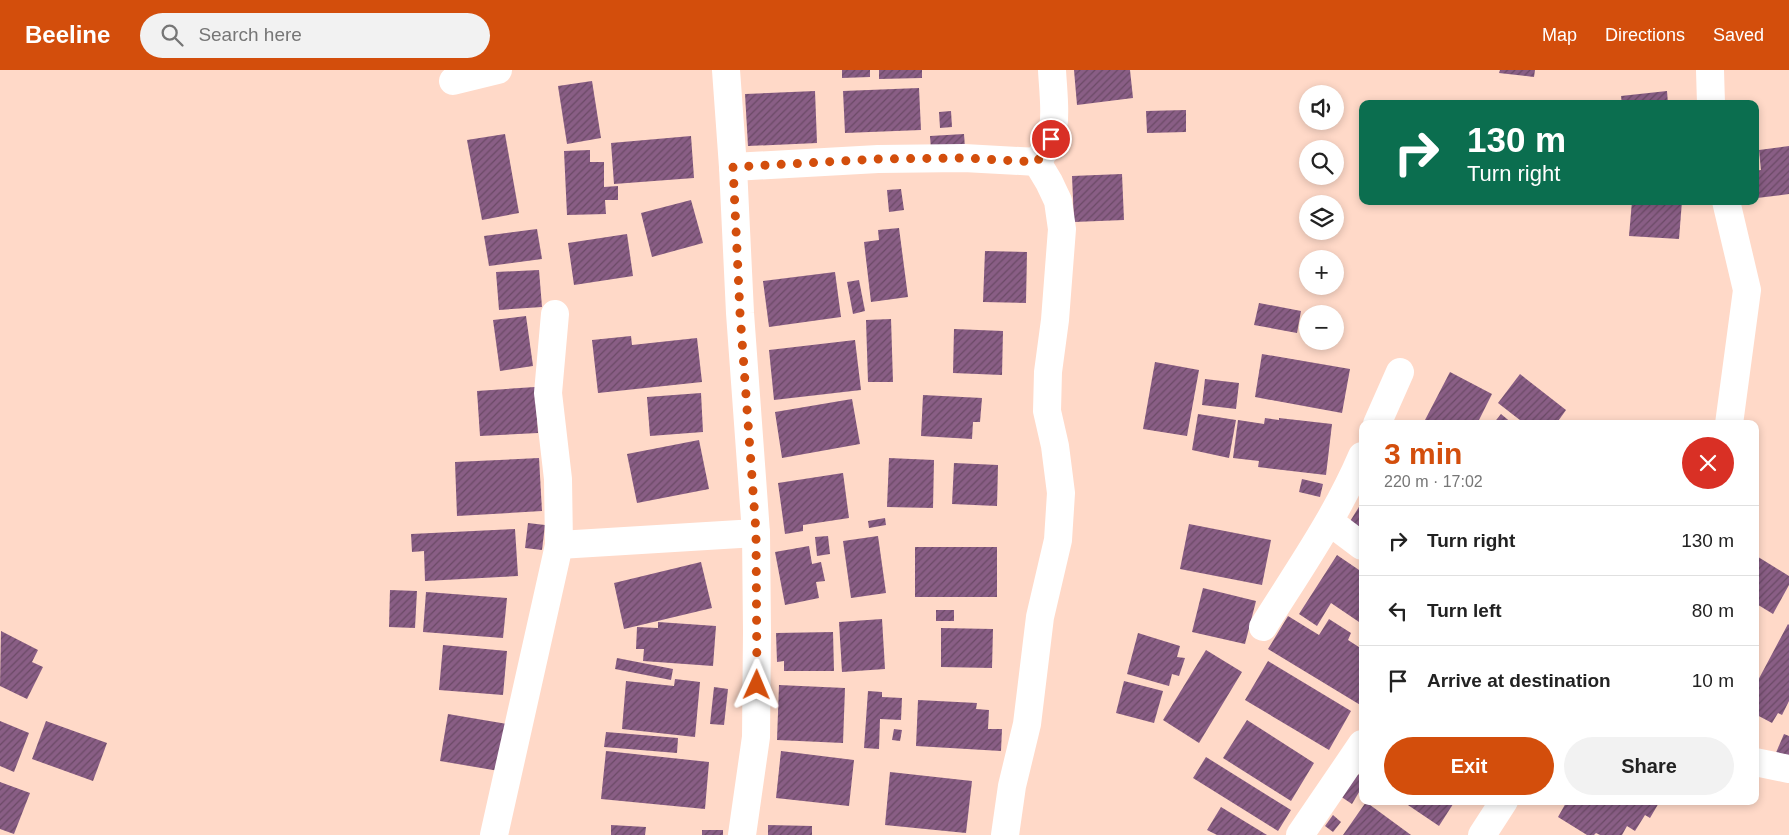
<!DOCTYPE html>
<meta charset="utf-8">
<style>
:root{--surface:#fff;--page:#f2f2f2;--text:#222;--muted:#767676;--line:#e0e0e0;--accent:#d34e0c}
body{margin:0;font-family:Helvetica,sans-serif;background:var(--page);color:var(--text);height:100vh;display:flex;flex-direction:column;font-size:19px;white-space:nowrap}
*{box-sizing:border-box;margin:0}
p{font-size:16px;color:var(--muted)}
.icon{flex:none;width:28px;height:28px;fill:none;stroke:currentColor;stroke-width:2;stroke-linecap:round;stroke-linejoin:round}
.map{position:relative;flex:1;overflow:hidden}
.drawer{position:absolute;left:1359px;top:350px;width:400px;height:385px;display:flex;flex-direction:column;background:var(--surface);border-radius:10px;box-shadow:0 2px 8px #0003}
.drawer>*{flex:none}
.hud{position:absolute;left:1359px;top:30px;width:400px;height:105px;border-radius:10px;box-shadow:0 2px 8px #0003;background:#0b6e4f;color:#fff;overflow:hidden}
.fabs{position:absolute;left:1299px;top:15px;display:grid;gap:10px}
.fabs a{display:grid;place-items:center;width:45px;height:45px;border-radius:50%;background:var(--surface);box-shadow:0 2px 8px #0003;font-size:25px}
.pin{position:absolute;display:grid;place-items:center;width:42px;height:42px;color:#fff;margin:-21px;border:2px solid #fff;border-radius:50%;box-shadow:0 1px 5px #0007}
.me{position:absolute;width:55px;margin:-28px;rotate:1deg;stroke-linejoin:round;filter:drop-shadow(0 0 4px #0008)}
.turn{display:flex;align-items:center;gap:18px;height:105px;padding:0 25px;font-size:22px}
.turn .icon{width:65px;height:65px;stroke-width:2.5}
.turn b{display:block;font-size:35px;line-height:42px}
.round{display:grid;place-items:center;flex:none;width:52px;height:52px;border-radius:26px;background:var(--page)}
.overview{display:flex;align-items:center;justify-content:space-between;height:85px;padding:0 25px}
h1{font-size:30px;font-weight:700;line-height:38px;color:var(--accent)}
.cta{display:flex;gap:10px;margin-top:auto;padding:10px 25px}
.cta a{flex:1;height:58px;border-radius:30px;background:var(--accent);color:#fff;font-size:20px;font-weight:700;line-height:58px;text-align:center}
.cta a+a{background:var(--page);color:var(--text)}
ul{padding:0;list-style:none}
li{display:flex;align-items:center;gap:15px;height:70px;padding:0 25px;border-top:1px solid var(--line)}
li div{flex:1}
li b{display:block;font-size:19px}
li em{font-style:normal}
header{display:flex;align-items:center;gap:30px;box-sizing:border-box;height:70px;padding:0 25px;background:var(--accent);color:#fff}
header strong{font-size:24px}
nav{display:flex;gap:28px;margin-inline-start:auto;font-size:18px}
.search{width:350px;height:45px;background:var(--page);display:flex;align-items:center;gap:12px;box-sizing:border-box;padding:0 18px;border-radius:28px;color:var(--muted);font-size:19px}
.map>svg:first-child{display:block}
.building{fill:url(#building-hatch)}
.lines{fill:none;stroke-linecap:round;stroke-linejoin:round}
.street{stroke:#fff;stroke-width:28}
.route{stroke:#d34e0c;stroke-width:9;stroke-dasharray:0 16.2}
</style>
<header>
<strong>Beeline</strong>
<div class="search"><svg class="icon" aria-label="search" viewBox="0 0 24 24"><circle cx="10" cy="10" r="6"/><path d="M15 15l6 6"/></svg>Search here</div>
<nav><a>Map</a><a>Directions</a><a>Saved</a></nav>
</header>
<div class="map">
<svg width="1789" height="765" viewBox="0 0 1789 765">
<defs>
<pattern id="building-hatch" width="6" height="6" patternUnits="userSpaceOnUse" patternTransform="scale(1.25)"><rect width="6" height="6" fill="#895e85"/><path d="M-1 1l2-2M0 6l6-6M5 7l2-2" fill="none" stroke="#6b4a66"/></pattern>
</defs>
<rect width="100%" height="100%" fill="#ffd9c8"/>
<g class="building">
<path d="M842 0H870V7L842 8Z"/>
<path d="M879 0H922V8L879 9Z"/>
<path d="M1074 0H1130L1133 28 1077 35Z"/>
<path d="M1500 0H1535L1534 7 1499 3Z"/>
<path d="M592 11 601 68 567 74 558 16Z"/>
<path d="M919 18 921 60 845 63 843 21Z"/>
<path d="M815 21 817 73 748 76 745 24Z"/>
<path d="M1667 21 1668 34H1622L1621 26Z"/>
<path d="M1186 40V62L1147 63 1146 41Z"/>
<path d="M951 41 952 57 940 58 939 42Z"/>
<path d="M505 64 519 143 482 150 467 70Z"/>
<path d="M964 64 965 78 931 80 930 66Z"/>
<path d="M691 66 694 108 614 114 611 73Z"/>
<path d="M1789 76V124L1757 128 1755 101 1761 100 1759 80Z"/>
<path d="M590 80V92H604V117L618 116V130H605L606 144 567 145 564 81Z"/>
<path d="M1122 104 1124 150 1074 152 1072 106Z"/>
<path d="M901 119 904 140 889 142 887 120Z"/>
<path d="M691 130 703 173 652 187 641 143Z"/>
<path d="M1632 131H1682L1679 169 1629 166Z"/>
<path d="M899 158 908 227 871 232 864 172 879 170 878 160Z"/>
<path d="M537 159 542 189 489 196 484 166Z"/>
<path d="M627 164 633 206 574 215 568 173Z"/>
<path d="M985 181 1027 182 1026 233 983 232Z"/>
<path d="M539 200 542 237 499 240 496 202Z"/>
<path d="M835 202 841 247 769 257 763 211Z"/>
<path d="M859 210 865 241 853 244 847 212Z"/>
<path d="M1259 233 1301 241 1297 263 1254 255Z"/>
<path d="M526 246 533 296 500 301 493 250Z"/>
<path d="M891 249 893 312H868L866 250Z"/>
<path d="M954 259 1003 261 1002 305 953 303Z"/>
<path d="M631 266 632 275 697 268 702 312 598 323 592 270Z"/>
<path d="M855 270 861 320 774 330 769 280Z"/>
<path d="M1262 284 1350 299 1342 343 1255 327Z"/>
<path d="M1155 292 1199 300 1187 366 1143 359Z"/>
<path d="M1450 302 1492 324 1477 354H1432L1425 350Z"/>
<path d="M1520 304 1566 340 1556 354H1525L1498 333Z"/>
<path d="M1205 309 1239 313 1236 339 1202 335Z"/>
<path d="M535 317 538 363 480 366 477 321Z"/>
<path d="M701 323 703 362 650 366 647 327Z"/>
<path d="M923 325 982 328 980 352H973L972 369 921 366Z"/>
<path d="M852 329 860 374 782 388 775 342Z"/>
<path d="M1198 344 1236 350 1229 388 1192 380Z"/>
<path d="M1501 344 1513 354H1493Z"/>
<path d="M1265 348 1279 350V348L1332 354 1326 405 1258 397 1259 391 1233 388 1238 350 1264 354Z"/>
<path d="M699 370 709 419 637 433 627 384Z"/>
<path d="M539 388 542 441 457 446 455 392Z"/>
<path d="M889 388 934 390 933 438 887 437Z"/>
<path d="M954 393 998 395 997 436 952 434Z"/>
<path d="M843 403 849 448 803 455V461L785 464 778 413Z"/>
<path d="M1302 409 1323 414 1320 427 1299 422Z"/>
<path d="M1362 432V462L1349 453Z"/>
<path d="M885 448 886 455 869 458 868 451Z"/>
<path d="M528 453 545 455 542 480 525 478Z"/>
<path d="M1189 454 1271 470 1262 515 1180 499Z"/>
<path d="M515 459 518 506 425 511 424 481 412 482 411 464Z"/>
<path d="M828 466 830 484 817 486 815 467Z"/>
<path d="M878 466 886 523 851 528 843 471Z"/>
<path d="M809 476 812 494 821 492 825 511 816 512 819 528 785 535 775 482Z"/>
<rect x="915" y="477" width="82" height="50"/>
<path d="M1337 485 1362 502V554L1331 533 1317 556 1299 544Z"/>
<path d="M1755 485 1789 506V515L1773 544 1755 533Z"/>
<path d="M701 492 712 538 624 559 614 513Z"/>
<path d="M1203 518 1256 531 1245 574 1192 562Z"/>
<path d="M390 520 417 521 415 558 389 557Z"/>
<path d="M426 522 507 528 503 568 423 562Z"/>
<rect x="936" y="540" width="18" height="11"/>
<path d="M1288 546 1319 565 1329 549 1351 563 1348 570 1362 579V636L1268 579Z"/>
<path d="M882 549 885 599 842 602 839 552Z"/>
<path d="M658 552 716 556 713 596 643 591 644 579H636L637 557 658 558Z"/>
<path d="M1788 554 1789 555V631L1782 645 1778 643 1772 653 1755 644V616Z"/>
<path d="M941 558 993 559 992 598 941 597Z"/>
<path d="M1 561 38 580 32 592 43 597 27 629 0 616Z"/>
<path d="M833 562 834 601H784V591L777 592 776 563Z"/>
<path d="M1138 563 1180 576 1177 587 1185 588 1179 606 1172 604 1169 616 1127 604Z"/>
<path d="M443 575 507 581 503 625 439 620Z"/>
<path d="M1206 580 1242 602 1199 673 1163 650Z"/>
<path d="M617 588 673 599 671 610 615 599Z"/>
<path d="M1268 591 1351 641 1329 680 1245 630Z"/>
<path d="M675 609 700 612 695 667 622 659 626 611 674 616Z"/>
<path d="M1124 611 1163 621 1154 653 1116 643Z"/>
<path d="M779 615 845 618 843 673 777 670Z"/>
<path d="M714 617 728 619 724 655 710 654Z"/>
<path d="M868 621 882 622V627L902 628 901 650 880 649 879 679 864 678Z"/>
<path d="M918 630 977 633 976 639 989 640 988 659H1002L1001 681 916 676Z"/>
<path d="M448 644 507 654 499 701 440 691Z"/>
<path d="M1247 650 1314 693 1291 731 1223 688Z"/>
<path d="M0 651 29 663 14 702 0 696Z"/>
<path d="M46 651 107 673 93 711 32 689Z"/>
<path d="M894 659 902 660 900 671 892 670Z"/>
<path d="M606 662 678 668 677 683 604 677Z"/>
<path d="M1784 664 1789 666V690L1775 685Z"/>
<path d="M606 681 709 692 705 739 601 729Z"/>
<path d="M781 681 854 690 849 736 776 728Z"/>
<path d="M1206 687 1291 740 1278 761 1193 708Z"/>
<path d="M890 702 972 711 966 763 885 755Z"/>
<path d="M1355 702 1362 707V717L1352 734 1340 726Z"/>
<path d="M0 712 30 723 14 764 0 759Z"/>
<path d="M1402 731H1455L1439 756Z"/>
<path d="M1567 731H1660L1650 748 1645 745 1635 761 1627 756 1622 765H1600L1596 763 1594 765H1587L1558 747Z"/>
<path d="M1366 732 1411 765H1343Z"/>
<path d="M1221 737 1267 765H1217L1207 760Z"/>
<path d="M1333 745 1341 752 1333 762 1325 756Z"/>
<path d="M611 755 646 757 645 765H611Z"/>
<path d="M768 755 812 756V765H768Z"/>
<rect x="702" y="760" width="21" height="5"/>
</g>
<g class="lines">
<g class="street">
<path d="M726 0 733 97"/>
<path d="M1710 0 1711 34"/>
<path d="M453 11 498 0"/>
<path d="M1726 131 1747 220 1729 354"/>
<path d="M1377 354 1400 302"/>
<path d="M1330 452 1362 476"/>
<path d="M559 475 756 463"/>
<path d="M1263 557C1298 501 1336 447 1362 386"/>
<path d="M1755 692 1789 699"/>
<path d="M494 765 559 475 558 409 548 323 555 244"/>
<path d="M742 765 756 667 757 562 756 463 740 243 733 97 878 89 964 88 1037 92C1041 85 1049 76 1051 68 1057 49 1053 20 1052 0"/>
<path d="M1005 765 1012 716 1027 654 1040 547 1058 470 1061 423 1055 376 1047 341 1048 302 1055 250 1062 159 1058 131 1049 112 1037 92"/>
<path d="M1300 765 1362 674"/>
<path d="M1482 765 1504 731"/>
</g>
</g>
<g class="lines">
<path class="route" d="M757 615 756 462 740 243 733 97 878 89 964 88 1037 92 1051 69"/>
</g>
</svg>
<div class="fabs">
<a><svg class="icon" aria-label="sound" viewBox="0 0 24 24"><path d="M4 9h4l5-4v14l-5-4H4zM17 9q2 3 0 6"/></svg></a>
<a><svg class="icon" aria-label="search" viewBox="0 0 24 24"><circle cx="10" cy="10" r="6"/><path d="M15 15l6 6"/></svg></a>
<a><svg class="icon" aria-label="layers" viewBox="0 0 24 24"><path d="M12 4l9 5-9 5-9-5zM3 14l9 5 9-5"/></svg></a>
<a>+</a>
<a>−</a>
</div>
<div class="pin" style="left:1051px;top:69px;background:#d93025"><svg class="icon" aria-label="arrive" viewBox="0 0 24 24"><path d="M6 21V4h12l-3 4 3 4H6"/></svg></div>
<svg class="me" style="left:757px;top:615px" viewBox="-20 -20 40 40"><path d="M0-17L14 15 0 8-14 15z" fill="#d34e0c" stroke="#fff" stroke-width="4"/></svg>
<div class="hud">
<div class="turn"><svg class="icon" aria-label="right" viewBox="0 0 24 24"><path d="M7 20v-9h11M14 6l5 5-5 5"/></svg><div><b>130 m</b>Turn right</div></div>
</div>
<section class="drawer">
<div class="overview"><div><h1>3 min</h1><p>220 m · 17:02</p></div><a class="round" style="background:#d93025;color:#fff"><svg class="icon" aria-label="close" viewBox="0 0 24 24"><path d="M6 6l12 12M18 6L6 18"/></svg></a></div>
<ul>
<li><svg class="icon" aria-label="right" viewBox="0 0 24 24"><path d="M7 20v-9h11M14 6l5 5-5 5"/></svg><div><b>Turn right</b></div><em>130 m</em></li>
<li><svg class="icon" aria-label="left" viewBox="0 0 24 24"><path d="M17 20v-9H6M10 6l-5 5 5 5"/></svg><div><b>Turn left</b></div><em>80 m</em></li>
<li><svg class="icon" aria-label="arrive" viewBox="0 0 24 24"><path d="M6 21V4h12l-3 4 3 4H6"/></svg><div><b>Arrive at destination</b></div><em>10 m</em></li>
</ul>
<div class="cta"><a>Exit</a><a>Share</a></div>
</section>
</div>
